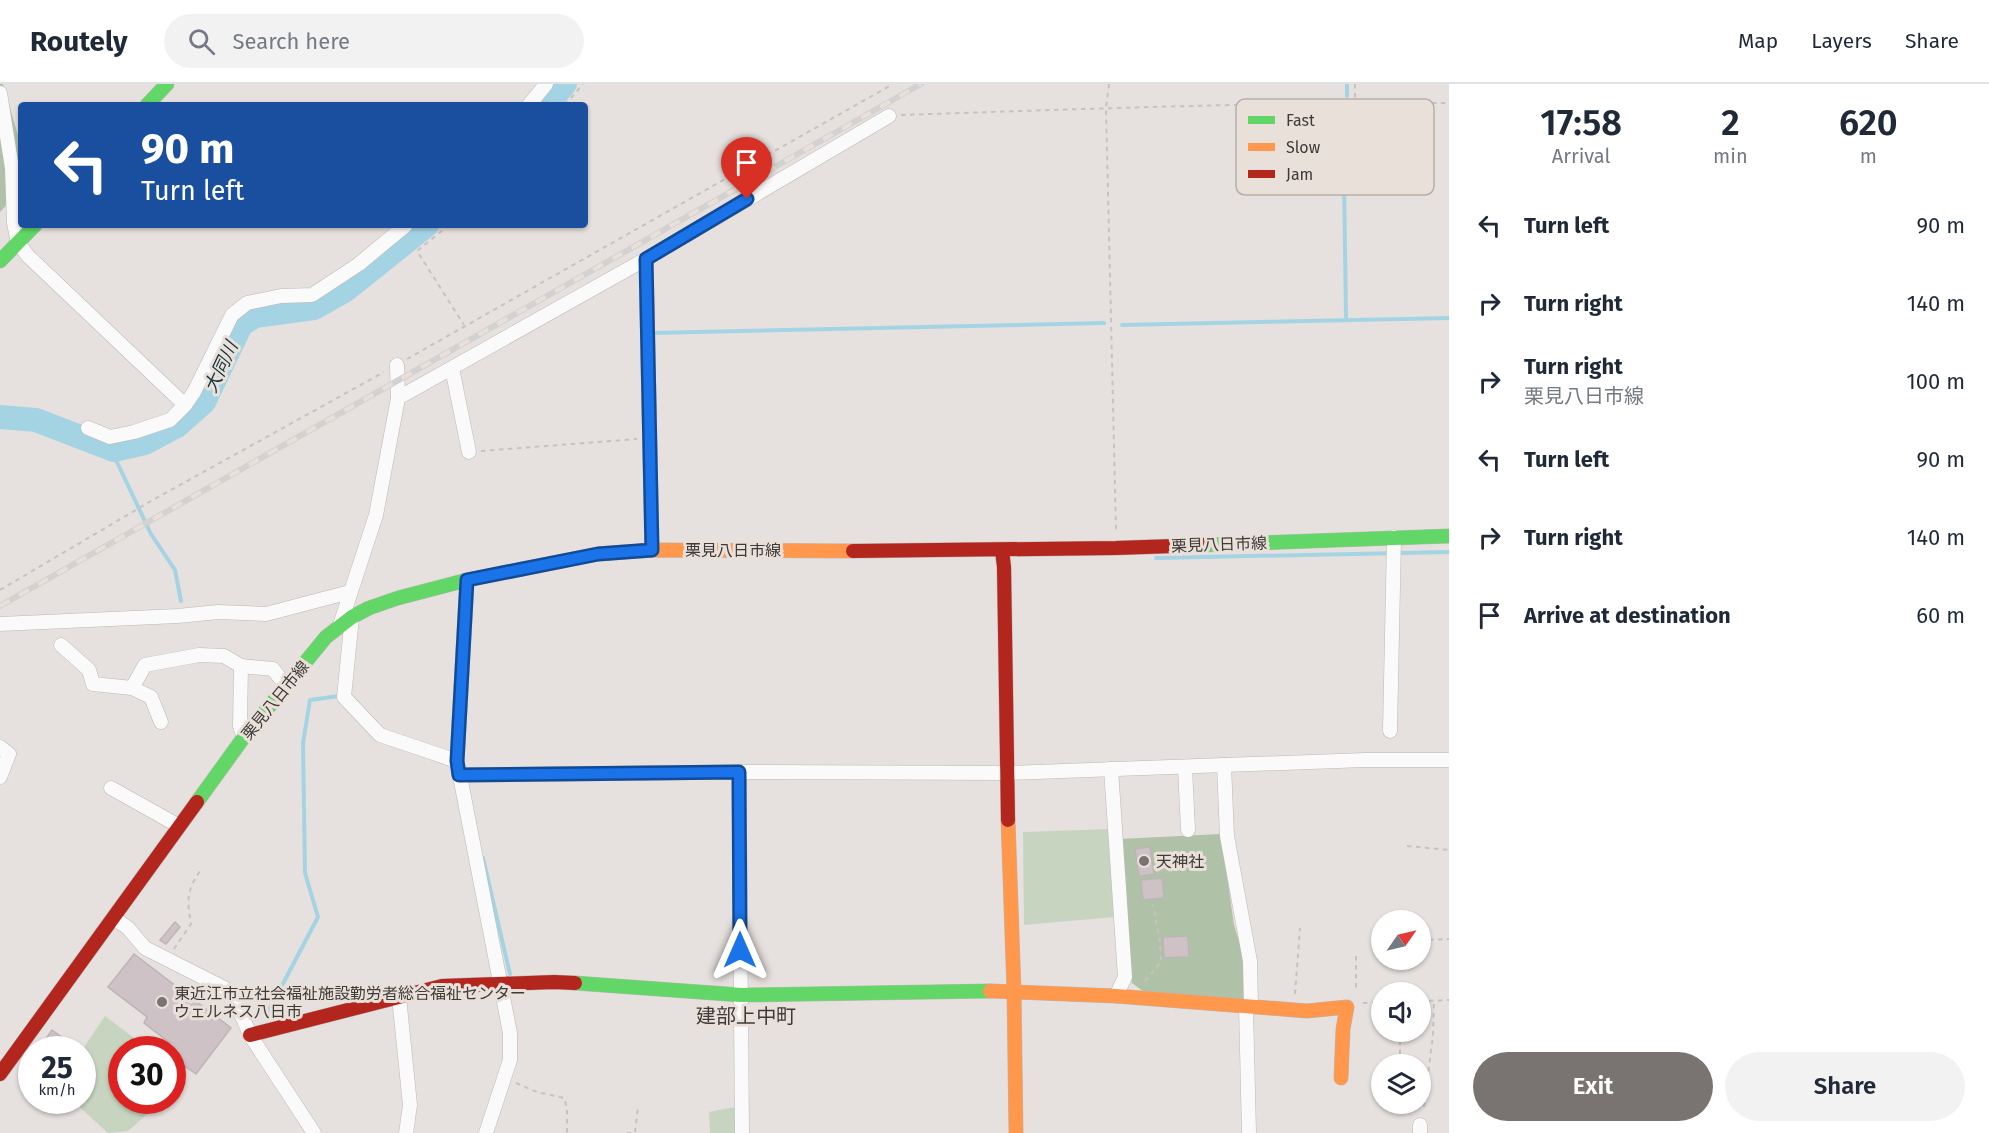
<!DOCTYPE html>
<meta charset="utf-8">
<style>
:root{--surface:#fff;--page:#f2f2f3;--text:#1f2937;--muted:#747a83;--line:#e0e1e3;--accent:#797472}
body{margin:0;font-family:"Fira Sans","Noto Sans JP",sans-serif;background:var(--page);color:var(--text);height:100vh;display:flex;flex-direction:column;font-size:22px;white-space:nowrap}
*{box-sizing:border-box;margin:0}
p{font-size:20px;color:var(--muted)}
.icon{flex:none;width:33px;height:33px;fill:none;stroke:currentColor;stroke-width:2;stroke-linecap:round;stroke-linejoin:round}
.map{position:relative;flex:1;overflow:hidden}
.details{display:flex;flex-direction:column;background:var(--surface);width:540px}
.details>*{flex:none}
.guide{position:absolute;left:18px;top:18px;width:570px;height:126px;border-radius:6px;box-shadow:0 2px 4px #0004;background:#1a4fa0;color:#fff;overflow:hidden}
.needle{width:39px;rotate:56deg}
.tools{position:absolute;left:1371px;top:826px;display:grid;gap:12px}
.tools a{display:grid;place-items:center;width:60px;height:60px;border-radius:50%;background:var(--surface);box-shadow:0 2px 4px #0004;font-size:30px}
.speed{position:absolute;left:18px;top:952px;display:flex;gap:12px;font-size:30px;font-weight:700;text-align:center}
.speed>*{display:grid;place-content:center;width:78px;height:78px;border-radius:50%;background:var(--surface);box-shadow:0 2px 4px #0004;line-height:1}
.speed small{font-size:15px;font-weight:400}
.speed .limit{border:9px solid #d22;background:#fff;color:#111}
.pin{position:absolute;display:grid;place-items:center;width:51px;height:51px;color:#fff;margin:-62px -26px;border-radius:50% 50% 50% 0;rotate:-45deg;box-shadow:0 0 6px #0007}
.pin .icon{rotate:45deg}
.me{position:absolute;width:66px;margin:-33px;rotate:0deg;stroke-linejoin:round;filter:drop-shadow(0 0 4px #0008)}
.turn{display:flex;align-items:center;gap:21px;height:126px;padding:0 24px;font-size:27px}
.turn .icon{width:78px;height:78px;stroke-width:2.5}
.turn b{display:block;font-size:42px;line-height:51px}
.eta{display:flex;justify-content:space-evenly;align-items:center;height:102px;text-align:center}
.eta b{font-size:36px;font-weight:600;line-height:42px}
.action{display:flex;gap:12px;margin-top:auto;padding:12px 24px}
.action a{flex:1;height:69px;border-radius:36px;background:var(--accent);color:#fff;font-size:24px;font-weight:600;line-height:69px;text-align:center}
.action a+a{background:var(--page);color:var(--text)}
ul{padding:0;list-style:none}
li{display:flex;align-items:center;gap:18px;height:78px;padding:0 24px}
li div{flex:1}
li b{display:block;font-size:22px}
li em{font-style:normal}
header{display:flex;align-items:center;gap:36px;box-sizing:border-box;height:84px;padding:0 30px;background:var(--surface);border-bottom:2px solid var(--line)}
header strong{font-size:28px}
nav{display:flex;gap:33px;margin-inline-start:auto;font-size:21px}
.search{width:420px;height:54px;background:var(--page);display:flex;align-items:center;gap:15px;box-sizing:border-box;padding:0 21px;border-radius:33px;color:var(--muted);font-size:22px}
main{display:flex;flex:1;min-height:0}
.map>svg:first-child{display:block}
.green{fill:#c7d5c0}
.forest{fill:#afc2a8}
.lines{fill:none;stroke-linecap:round;stroke-linejoin:round}
.stream{stroke:#a4d4e4;stroke-width:4}
.river{stroke:#a4d4e4;stroke-width:24}
.building{fill:#cec2c6;stroke:#bbb6b6;stroke-width:1.5}
.street-casing{stroke:#bcb8b5;stroke-width:15}
.fast-casing{stroke:#bcb8b5;stroke-width:15}
.slow-casing{stroke:#bcb8b5;stroke-width:15}
.jam-casing{stroke:#bcb8b5;stroke-width:15}
.path{stroke:#c5c3c2;stroke-width:2;stroke-dasharray:4.5 4.5;stroke-linecap:butt}
.street{stroke:#fbfafa;stroke-width:14}
.fast{stroke:#63d668;stroke-width:14}
.slow{stroke:#ff974d;stroke-width:14}
.jam{stroke:#b3261e;stroke-width:14}
.rail-casing{stroke:#d3d2d0;stroke-width:6}
.rail{stroke:#eae0da;stroke-width:4;stroke-dasharray:11;stroke-linecap:butt}
.route-casing{stroke:#114b97;stroke-width:15}
.route{stroke:#1a73e8;stroke-width:10}
.poi-dot{fill:#797472;stroke:#eae0da;stroke-width:2}
.labels{text-anchor:middle;stroke-width:6;stroke-linejoin:round;paint-order:stroke}
.street-label{font-size:16px;fill:#3e3a38;stroke:#eae0da}
.poi-label{font-size:16px;fill:#3e3a38;stroke:#eae0da;text-anchor:start}
.water-label{font-size:18px;font-style:italic;fill:#11333e;stroke:#eae0da}
.quarter-label{font-size:20px;fill:#3e3a38;stroke:#eae0da}
.key{fill:#eae0da;stroke:#b6aea9;stroke-width:1.5}
.key-label{font-size:16px;fill:#3e3a38}
</style>
<header>
<strong>Routely</strong>
<div class="search"><svg class="icon" aria-label="search" viewBox="0 0 24 24"><circle cx="10" cy="10" r="6"/><path d="M15 15l6 6"/></svg>Search here</div>
<nav><a>Map</a><a>Layers</a><a>Share</a></nav>
</header>
<main>
<div class="map">
<svg width="1449" height="1049" viewBox="0 0 1449 1049">
<rect width="100%" height="100%" fill="#e6e1de"/>
<g class="green">
<path d="M1110 745 1115 833 1024 841 1023 748Z"/>
<path d="M105 932 150 966H122V1017H162L128 1047 108 1049 73 1017H82V966Z"/>
<path d="M735 1023 736 1049H710L709 1028Z"/>
</g>
<g class="forest">
<path d="M0 0H3L20 58V106L0 128Z"/>
<path d="M1221 750 1234 841 1245 877V918L1148 911 1132 899 1128 883 1119 755Z"/>
</g>
<g class="lines">
<g class="stream">
<path d="M1347 0V12"/>
<path d="M1343 26 1346 233"/>
<path d="M1122 241 1449 234"/>
<path d="M652 249 1104 239"/>
<path d="M114 366 116 376 151 450 175 486 181 517"/>
<path d="M1156 474 1449 468"/>
<path d="M483 774 510 890"/>
<path d="M266 932 318 833 305 789 303 659 310 616 339 612"/>
</g>
<g class="river">
<path d="M547 21 565 0"/>
<path d="M0 333 36 336 114 366 145 359 177 342 204 318 241 241 255 232 314 224 346 206 427 141"/>
</g>
</g>
<g class="building">
<path d="M1150 763 1154 790 1139 792 1135 765Z"/>
<path d="M1162 794 1164 814 1143 816 1141 796Z"/>
<path d="M175 838 180 843 166 860 160 856Z"/>
<path d="M1188 852 1189 873 1164 874 1163 853Z"/>
<path d="M134 870 231 944 196 990 172 973V966H165L170 959 144 939 147 933 108 903Z"/>
<path d="M52 946 70 959 65 966H38Z"/>
</g>
<g class="lines">
<defs>
<g id="street">
<path d="M0 9 12 84 14 139 18 159 28 172 185 321 194 308 232 231 247 219 281 212 312 211 359 180 406 141"/>
<path d="M529 21 546 0"/>
<path d="M646 175 652 466"/>
<path d="M397 281 398 314"/>
<path d="M452 284 469 368"/>
<path d="M88 344 110 353 134 348 170 336 185 321"/>
<path d="M467 496 457 677 510 949V976L486 1049"/>
<path d="M352 533 344 613 380 651 457 677"/>
<path d="M0 540 178 532 218 528 266 530 350 508"/>
<path d="M340 541 376 431 398 314 646 175 889 32"/>
<path d="M61 561 89 586 93 600 132 604 145 581 199 571 224 572 241 582 273 585 286 602"/>
<path d="M241 582 240 642 244 653"/>
<path d="M132 604 151 613 161 638"/>
<path d="M1390 647 1394 453"/>
<path d="M0 663 9 670 0 693"/>
<path d="M1224 681 1227 752 1250 877 1251 923"/>
<path d="M1185 683 1188 746"/>
<path d="M1111 685 1125 893 1116 912"/>
<path d="M739 688 742 1049"/>
<path d="M459 691 739 688 1006 689 1365 676H1449"/>
<path d="M111 704 179 742"/>
<path d="M115 835 128 844 145 864 226 905 243 934 250 951 314 1049"/>
<path d="M399 913 410 1021 406 1049"/>
<path d="M1246 923 1249 1049"/>
<path d="M1420 1041V1049"/>
</g>
<g id="fast">
<path d="M147 21 167 0"/>
<path d="M0 177 35 141"/>
<path d="M1203 461 1449 452"/>
<path d="M197 718 244 653 326 553 352 533 369 524 398 514 467 496 522 485"/>
<path d="M575 899 741 911 990 907"/>
</g>
<g id="slow">
<path d="M522 485 598 470 652 466 853 467"/>
<path d="M1008 736 1014 907 1016 1049"/>
<path d="M990 907 1116 912 1307 927 1347 923 1343 945 1341 994"/>
</g>
<g id="jam">
<path d="M1002 466 1004 483 1008 736"/>
<path d="M853 467 1116 464 1203 461"/>
<path d="M250 951 442 902 554 898 575 899"/>
<path d="M0 990 197 718"/>
</g>
</defs>
<use href="#street" class="street-casing"/>
<use href="#fast" class="fast-casing"/>
<use href="#slow" class="slow-casing"/>
<use href="#jam" class="jam-casing"/>
<g class="path">
<path d="M1109 0 1106 24 1116 446"/>
<path d="M1355 0V18"/>
<path d="M565 21 583 0"/>
<path d="M901 31C1084 25 1266 18 1449 19"/>
<path d="M449 141 417 167 464 241"/>
<path d="M407 275 893 0"/>
<path d="M481 367 637 355"/>
<path d="M0 506 151 417 384 288"/>
<path d="M1407 762 1449 766"/>
<path d="M1420 856 1449 855"/>
<path d="M174 865 191 840C187 816 186 808 200 787"/>
<path d="M1356 872V908"/>
<path d="M1145 897 1161 878 1160 859 1153 820"/>
<path d="M1295 910 1300 844"/>
<path d="M1420 917 1449 916"/>
<path d="M1363 919 1382 918"/>
<path d="M1400 970V955L1409 948"/>
<path d="M516 999 537 1008 564 1014 567 1024V1049"/>
<path d="M1424 1023 1433 951 1434 918"/>
<path d="M635 1048 638 1023"/>
<path d="M627 1049H635"/>
</g>
<use href="#street" class="street"/>
<use href="#fast" class="fast"/>
<use href="#slow" class="slow"/>
<use href="#jam" class="jam"/>
<defs>
<path id="rail" d="M0 522 921 0"/>
</defs>
<use href="#rail" class="rail-casing"/>
<use href="#rail" class="rail"/>
</g>
<g class="lines">
<defs>
<path id="route" d="M740 866 739 688 459 691 457 677 467 496 598 470 652 466 646 175 747 115"/>
</defs>
<use href="#route" class="route-casing"/>
<use href="#route" class="route"/>
</g>
<g class="poi-dot">
<circle cx="1144" cy="777" r="6"/>
<circle cx="162" cy="918" r="6"/>
</g>
<g class="labels">
<g class="street-label">
<text transform="translate(1219 460) rotate(-2)" y="6">栗見八日市線</text>
<text x="733" y="472">栗見八日市線</text>
<text transform="translate(275 616) rotate(-51)" y="6">栗見八日市線</text>
</g>
<g class="poi-label">
<text x="1156" y="783">天神社</text>
<text x="174" y="915">東近江市立社会福祉施設勤労者総合福祉センター<tspan x="174" dy="18">ウェルネス八日市</tspan></text>
</g>
<g class="water-label">
<text transform="translate(221 283) rotate(-65)" y="6">大同川</text>
</g>
<g class="quarter-label">
<text x="746" y="939">建部上中町</text>
</g>
</g>
<rect x="1236" y="15" width="198" height="96" rx="9" class="key"/>
<rect x="1248" y="32" width="27" height="8" fill="#63d668"/>
<rect x="1248" y="59" width="27" height="8" fill="#ff974d"/>
<rect x="1248" y="86" width="27" height="8" fill="#b3261e"/>
<g class="key-label">
<text x="1286" y="42">Fast</text>
<text x="1286" y="69">Slow</text>
<text x="1286" y="96">Jam</text>
</g>
</svg>
<div class="tools">
<a><svg class="needle" viewBox="-14 -14 28 28"><path d="M0-13l5 13h-10z" fill="#e53935"/><path d="M0 13l5-13h-10z" fill="#747a83"/></svg></a>
<a><svg class="icon" aria-label="sound" viewBox="0 0 24 24"><path d="M4 9h4l5-4v14l-5-4H4zM17 9q2 3 0 6"/></svg></a>
<a><svg class="icon" aria-label="layers" viewBox="0 0 24 24"><path d="M12 4l9 5-9 5-9-5zM3 14l9 5 9-5"/></svg></a>
</div>
<div class="speed"><div>25<small>km/h</small></div><div class="limit">30</div></div>
<div class="pin" style="left:747px;top:115px;background:#d93025"><svg class="icon" aria-label="arrive" viewBox="0 0 24 24"><path d="M6 21V4h12l-3 4 3 4H6"/></svg></div>
<svg class="me" style="left:740px;top:866px" viewBox="-20 -20 40 40"><path d="M0-17L14 15 0 8-14 15z" fill="#1a73e8" stroke="#fff" stroke-width="4"/></svg>
<div class="guide">
<div class="turn"><svg class="icon" aria-label="left" viewBox="0 0 24 24"><path d="M17 20v-9H6M10 6l-5 5 5 5"/></svg><div><b>90 m</b>Turn left</div></div>
</div>
</div>
<section class="details">
<div class="eta">
<div><b>17:58</b><p>Arrival</p></div>
<div><b>2</b><p>min</p></div>
<div><b>620</b><p>m</p></div>
</div>
<ul>
<li><svg class="icon" aria-label="left" viewBox="0 0 24 24"><path d="M17 20v-9H6M10 6l-5 5 5 5"/></svg><div><b>Turn left</b></div><em>90 m</em></li>
<li><svg class="icon" aria-label="right" viewBox="0 0 24 24"><path d="M7 20v-9h11M14 6l5 5-5 5"/></svg><div><b>Turn right</b></div><em>140 m</em></li>
<li><svg class="icon" aria-label="right" viewBox="0 0 24 24"><path d="M7 20v-9h11M14 6l5 5-5 5"/></svg><div><b>Turn right</b><p>栗見八日市線</p></div><em>100 m</em></li>
<li><svg class="icon" aria-label="left" viewBox="0 0 24 24"><path d="M17 20v-9H6M10 6l-5 5 5 5"/></svg><div><b>Turn left</b></div><em>90 m</em></li>
<li><svg class="icon" aria-label="right" viewBox="0 0 24 24"><path d="M7 20v-9h11M14 6l5 5-5 5"/></svg><div><b>Turn right</b></div><em>140 m</em></li>
<li><svg class="icon" aria-label="arrive" viewBox="0 0 24 24"><path d="M6 21V4h12l-3 4 3 4H6"/></svg><div><b>Arrive at destination</b></div><em>60 m</em></li>
</ul>
<div class="action"><a>Exit</a><a>Share</a></div>
</section>
</main>
